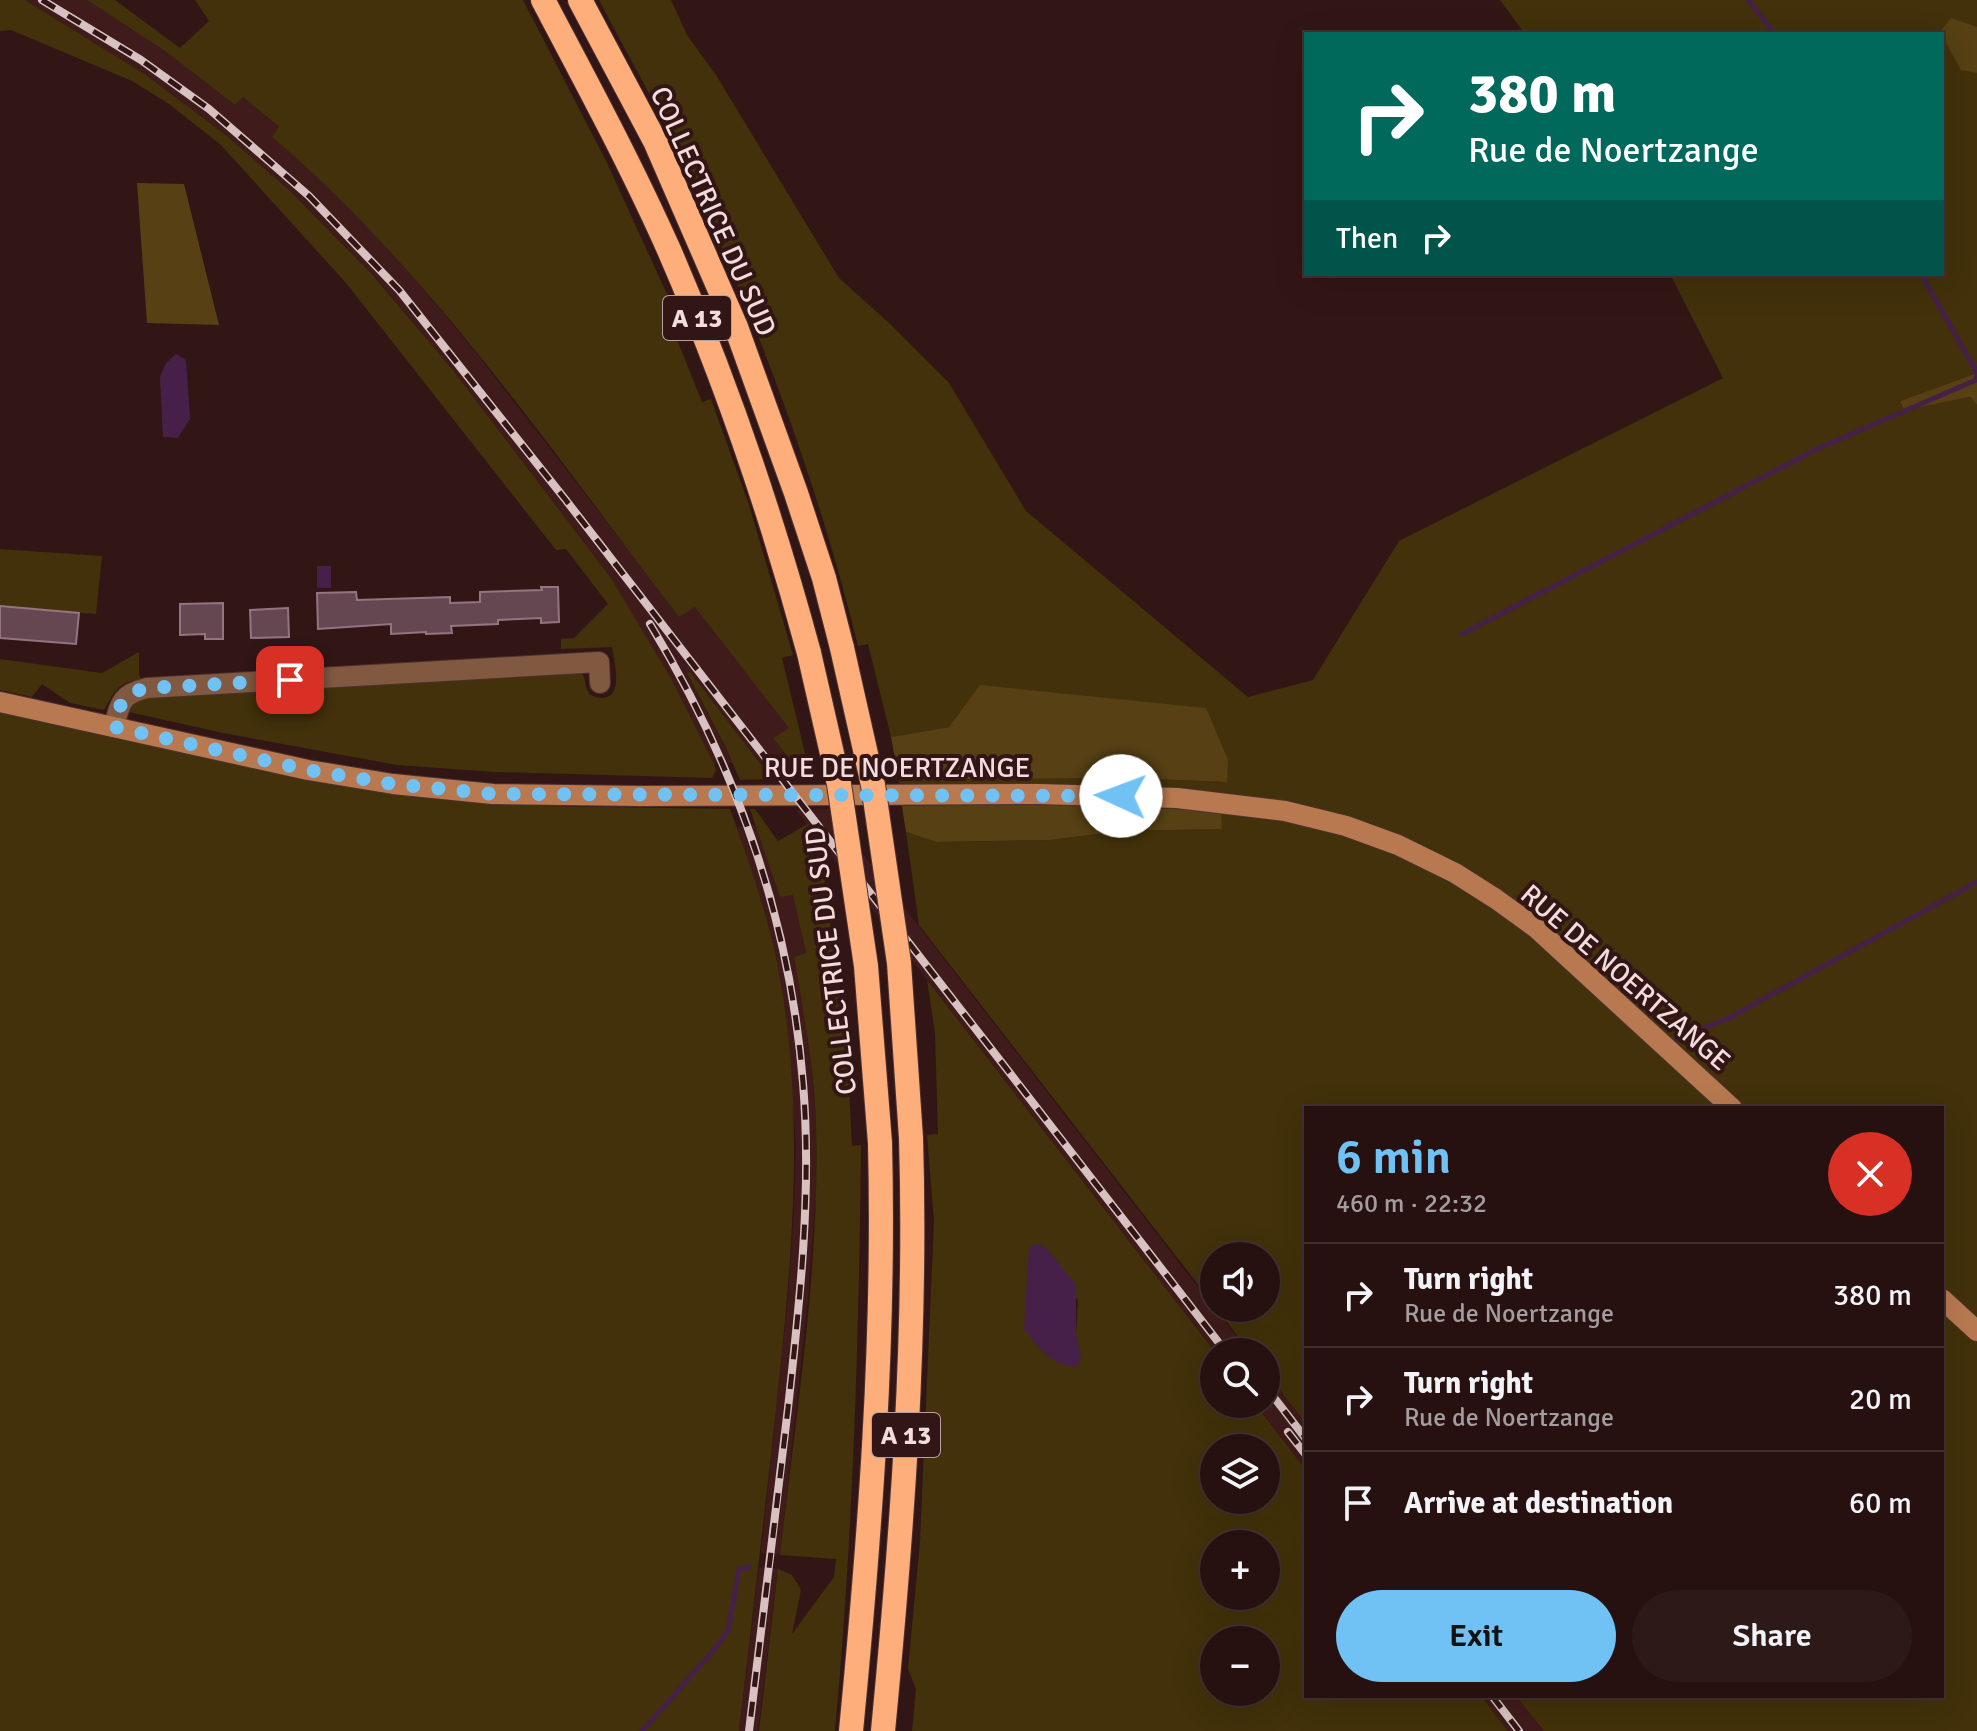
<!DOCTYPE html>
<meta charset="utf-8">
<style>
:root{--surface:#261010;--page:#2e1919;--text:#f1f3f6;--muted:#a49d9f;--line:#423030;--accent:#70c2f4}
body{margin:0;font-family:Signika,sans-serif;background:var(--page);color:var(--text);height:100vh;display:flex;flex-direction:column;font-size:30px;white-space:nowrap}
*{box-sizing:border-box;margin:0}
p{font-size:26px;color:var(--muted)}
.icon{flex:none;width:44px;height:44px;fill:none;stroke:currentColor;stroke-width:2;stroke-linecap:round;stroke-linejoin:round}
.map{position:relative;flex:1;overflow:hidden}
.side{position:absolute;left:1304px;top:1106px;width:640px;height:592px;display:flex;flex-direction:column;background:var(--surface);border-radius:0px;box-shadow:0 8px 32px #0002,0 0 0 2px var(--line)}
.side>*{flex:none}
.hud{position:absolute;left:1304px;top:32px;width:640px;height:244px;border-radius:0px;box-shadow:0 8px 32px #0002,0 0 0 2px var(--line);background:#00695c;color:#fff;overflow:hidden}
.controls{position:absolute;left:1200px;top:1242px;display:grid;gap:16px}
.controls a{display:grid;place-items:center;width:80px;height:80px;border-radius:50%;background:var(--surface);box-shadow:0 8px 32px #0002,0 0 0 2px var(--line);font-size:40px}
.pin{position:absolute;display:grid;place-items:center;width:68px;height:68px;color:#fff;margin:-34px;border-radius:16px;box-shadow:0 4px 12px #0006}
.me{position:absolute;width:88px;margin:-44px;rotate:272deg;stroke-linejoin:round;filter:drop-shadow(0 0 6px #0008)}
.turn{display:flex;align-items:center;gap:28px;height:168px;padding:0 32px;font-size:36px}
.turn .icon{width:104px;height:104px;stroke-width:2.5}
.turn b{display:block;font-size:56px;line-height:68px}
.then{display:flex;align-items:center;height:76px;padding:0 32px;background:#0003;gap:16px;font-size:30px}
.round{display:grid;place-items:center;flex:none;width:84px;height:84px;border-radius:42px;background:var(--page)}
.summary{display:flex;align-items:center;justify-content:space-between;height:136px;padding:0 32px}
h1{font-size:48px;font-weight:600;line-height:60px;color:var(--accent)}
.button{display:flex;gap:16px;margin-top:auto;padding:16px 32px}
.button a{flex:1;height:92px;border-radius:48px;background:var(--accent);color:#111;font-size:32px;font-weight:600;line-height:92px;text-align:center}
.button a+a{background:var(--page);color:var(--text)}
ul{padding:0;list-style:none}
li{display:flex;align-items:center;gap:24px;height:104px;padding:0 32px;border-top:2px solid var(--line)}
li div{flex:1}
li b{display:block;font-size:30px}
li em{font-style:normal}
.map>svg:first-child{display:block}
.built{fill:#3f1c1b}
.green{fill:#42310a;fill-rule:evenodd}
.forest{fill:#564014}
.water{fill:#462048}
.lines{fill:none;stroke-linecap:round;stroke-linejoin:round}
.stream{stroke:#462048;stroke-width:5}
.building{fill:#654752;stroke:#957480;stroke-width:2}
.street-casing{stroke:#4d3231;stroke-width:22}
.secondary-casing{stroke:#4d3231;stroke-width:22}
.highway-casing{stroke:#4d3231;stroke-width:26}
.street{stroke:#815940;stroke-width:20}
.secondary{stroke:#b87950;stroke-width:20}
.highway{stroke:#fdae7b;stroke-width:24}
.rail-casing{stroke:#d8c2c1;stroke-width:8}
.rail{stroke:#321615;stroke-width:5;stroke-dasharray:15;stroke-linecap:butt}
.highway-bridge-casing{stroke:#4d3231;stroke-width:26;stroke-linecap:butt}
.highway-bridge{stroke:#fdae7b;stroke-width:24}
.route{stroke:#70c2f4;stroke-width:14;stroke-dasharray:0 25.2}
.labels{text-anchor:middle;stroke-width:8;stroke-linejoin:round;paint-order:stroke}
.shield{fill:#321615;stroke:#b8a1a0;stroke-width:2}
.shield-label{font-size:26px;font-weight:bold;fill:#f2dddc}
.street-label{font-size:28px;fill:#f2dddc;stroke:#321615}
</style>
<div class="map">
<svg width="1977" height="1731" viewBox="0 0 1977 1731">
<rect width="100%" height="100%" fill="#321615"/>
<g class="built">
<path d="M25 0H87L165 51 235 105 242 96 279 128 273 137 337 195 394 254 477 354 679 616 695 606 790 728 773 738 804 778 772 779 690 672 687 674 733 763 714 764 671 678 611 578 452 369 372 273 290 191 227 136 146 75Z"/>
<path d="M828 809 1214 1308 1250 1352H1215L796 810Z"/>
<path d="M756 824 780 897 793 894 806 954 794 957 809 1038 816 1123V1191L808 1299 780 1555 761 1553 788 1297 794 1211 796 1148 788 1041 780 977 763 909 737 827Z"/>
<path d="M1266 1372 1306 1424V1470L1255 1404H1266Z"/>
<path d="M759 1567 778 1569 758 1731H739Z"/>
<path d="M1481 1696H1516L1544 1731H1508Z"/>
</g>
<g class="green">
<path d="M0 0H25L146 75 227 136 290 191 371 273 452 369 611 578 671 678 714 764 716 770 712 778 495 772 397 765 223 733 129 712 135 701 144 696 570 664C575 668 582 671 584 677 586 683 585 690 591 695 594 697 599 698 603 698 624 696 614 661 612 647L561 649V639L574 638 608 604 566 549 556 550 346 283 221 145 169 104 132 81 11 30 0 31Z"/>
<path d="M87 0H115L180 48 209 21 195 0H523L607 163 671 303 664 307 702 402 711 399 749 505 793 655 782 658 811 778H804L773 738 789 728 695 607 679 617C553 453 430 271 272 137L279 127 243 97 235 105 165 51Z"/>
<path d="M599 0H671L687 35 716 75 839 278 888 322 949 383 1026 511 1248 697 1313 680 1399 541 1723 378 1670 274H1942V34H1525L1500 0H1977V373L1900 401 1905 409 1970 397 1977 405V1731H1544L1516 1696H1942V1108H1306V1424L1266 1372V1352H1250L1216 1308H1266V1256H1214V1305L919 925 906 832 936 842 1050 840 1120 831 1221 829V811L1037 803 902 806 899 780 1124 778 1226 782 949 727 891 737 868 644 858 646C815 470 748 298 670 134 648 89 622 45 599 0Z"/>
<path d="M0 549 102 556 96 614 0 606Z"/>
<path d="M139 652V674L141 679C118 683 115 690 104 710L70 703 42 684 32 697 0 690V659L102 673Z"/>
<path d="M690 672 772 779 740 780 726 748 687 673Z"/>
<path d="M0 712 272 772 402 795 545 806 730 809C750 864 770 921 780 978 805 1118 792 1259 777 1400 765 1510 752 1621 739 1731H0Z"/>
<path d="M750 809H755L778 841 808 824 819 839 847 1047 852 1146 861 1145C859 1341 853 1536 835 1731H759L778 1569 792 1575 801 1590 792 1634 834 1577 836 1559 780 1555C796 1413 820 1269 816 1125 814 1068 804 1013 794 957L806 953 793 895 780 897Z"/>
<path d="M927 980 1215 1352 1214 1404H1255L1306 1470V1696H1481L1508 1731H912L916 1689 908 1669 920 1542 934 1221 927 1135 938 1134 935 1033ZM1047 1249 1078 1301 1076 1335ZM1214 1448H1266V1500H1214ZM1214 1544H1266V1596H1214ZM1214 1640H1266V1692H1214Z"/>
</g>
<g class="forest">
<path d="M1951 18 1977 27V73L1961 70 1940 32Z"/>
<path d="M137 183 184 184 219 325 147 323Z"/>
<path d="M1977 373V405L1970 397 1904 410 1900 401Z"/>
<path d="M980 685 1206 708 1228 760 1227 782 1124 778 899 780 891 737 949 727Z"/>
<path d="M1037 803 1221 811 1222 829 1121 831 1050 840 936 842 906 832 902 806Z"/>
</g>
<g class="water">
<path d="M176 354 186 360 190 419 178 438 163 437 160 377 166 363Z"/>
<rect x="317" y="566" width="14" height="22"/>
<path d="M1038 1244 1047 1249 1076 1285V1335L1081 1357 1077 1366C1051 1367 1039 1348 1024 1329L1029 1247Z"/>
</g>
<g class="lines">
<g class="stream">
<path d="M1748 0 1775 34"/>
<path d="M1462 634 1817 449 1976 380 1977 373 1921 274"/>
<path d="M1676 1039 1727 1019 1977 882"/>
<path d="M642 1731 713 1651 728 1631 739 1569 749 1567"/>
</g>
</g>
<g class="building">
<path d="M541 587H558L559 622 541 623V618L498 620V624L451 626 452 633 426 634V632L391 634V624L318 629 317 593 356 592 357 600 450 597V603L480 602V592L542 590Z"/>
<path d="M223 603V639H205V634L180 635V604Z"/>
<path d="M0 606 79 613 76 644 0 638Z"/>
<path d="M288 608 289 637 251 638 250 610Z"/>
</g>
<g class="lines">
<defs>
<path id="street" d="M114 727C120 703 121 694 147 688L599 662 600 683"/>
<g id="secondary">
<path d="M0 702 308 770 393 784 493 794 641 796 1038 794 1177 798 1285 811 1346 826 1398 845 1455 873 1496 899 1536 928 1732 1108"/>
<path d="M1942 1299 1977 1331"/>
</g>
<g id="highway">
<path d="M543 0C587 83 631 165 669 250 726 381 772 516 809 653"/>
<path d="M580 0 655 141 736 327 796 493 824 578 842 648"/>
<path d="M851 1731C870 1535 885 1339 880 1143"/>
<path d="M883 1731C902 1534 917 1336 911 1138"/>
</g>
</defs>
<use href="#street" class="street-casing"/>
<use href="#secondary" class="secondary-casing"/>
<use href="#highway" class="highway-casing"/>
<use href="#street" class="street"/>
<use href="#secondary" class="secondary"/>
<use href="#highway" class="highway"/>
<defs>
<g id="rail">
<path d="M42 0 141 60 209 109 309 196 399 290 565 499 1226 1352"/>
<path d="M650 624C735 764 790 919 803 1083 812 1191 800 1300 788 1408 776 1515 762 1623 749 1731"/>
<path d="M1266 1387 1306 1439"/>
<path d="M1288 1432 1306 1455"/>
<path d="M1492 1696 1519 1731"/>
</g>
</defs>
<use href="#rail" class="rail-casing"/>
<use href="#rail" class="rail"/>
<defs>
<g id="highway-bridge">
<path d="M842 648 873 785 899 963 911 1138"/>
<path d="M809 653 839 784 866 966 880 1143"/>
</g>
</defs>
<use href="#highway-bridge" class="highway-bridge-casing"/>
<use href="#highway-bridge" class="highway-bridge"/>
</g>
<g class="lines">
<path class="route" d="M290 680 147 688C121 694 120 704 114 727L308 770 393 784 493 794 1121 796"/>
</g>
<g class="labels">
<g class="shield">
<rect x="663" y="296" width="68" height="44" rx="6"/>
<rect x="872" y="1413" width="68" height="44" rx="6"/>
</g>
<g class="shield-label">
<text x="697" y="327">A 13</text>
<text x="906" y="1444">A 13</text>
</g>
<g class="street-label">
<text transform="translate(714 211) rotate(66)" y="10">COLLECTRICE DU SUD</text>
<text x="897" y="777">RUE DE NOERTZANGE</text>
<text transform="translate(830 961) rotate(-97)" y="10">COLLECTRICE DU SUD</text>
<text transform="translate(1626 977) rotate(41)" y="10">RUE DE NOERTZANGE</text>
</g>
</g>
</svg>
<div class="controls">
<a><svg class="icon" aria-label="sound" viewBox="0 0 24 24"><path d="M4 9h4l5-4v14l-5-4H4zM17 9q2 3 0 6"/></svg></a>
<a><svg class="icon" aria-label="search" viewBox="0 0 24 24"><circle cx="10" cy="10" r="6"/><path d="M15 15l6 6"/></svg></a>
<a><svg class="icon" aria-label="layers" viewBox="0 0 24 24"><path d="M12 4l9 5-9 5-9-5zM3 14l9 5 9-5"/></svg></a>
<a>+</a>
<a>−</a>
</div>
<div class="pin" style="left:290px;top:680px;background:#d93025"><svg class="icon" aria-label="arrive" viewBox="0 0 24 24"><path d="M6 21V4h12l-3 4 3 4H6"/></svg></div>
<svg class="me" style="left:1121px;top:796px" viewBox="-20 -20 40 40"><circle r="19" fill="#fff"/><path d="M0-13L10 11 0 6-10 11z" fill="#70c2f4"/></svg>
<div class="hud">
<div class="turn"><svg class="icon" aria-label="right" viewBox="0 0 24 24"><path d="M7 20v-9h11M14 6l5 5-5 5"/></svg><div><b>380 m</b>Rue de Noertzange</div></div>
<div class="then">Then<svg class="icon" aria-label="right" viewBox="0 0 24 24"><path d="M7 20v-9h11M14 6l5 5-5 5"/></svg></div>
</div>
<section class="side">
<div class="summary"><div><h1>6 min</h1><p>460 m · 22:32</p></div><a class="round" style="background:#d93025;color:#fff"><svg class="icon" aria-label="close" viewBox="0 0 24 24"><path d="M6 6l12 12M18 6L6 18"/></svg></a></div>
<ul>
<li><svg class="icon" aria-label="right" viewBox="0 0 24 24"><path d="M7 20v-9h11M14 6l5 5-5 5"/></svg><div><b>Turn right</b><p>Rue de Noertzange</p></div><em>380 m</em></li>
<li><svg class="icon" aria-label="right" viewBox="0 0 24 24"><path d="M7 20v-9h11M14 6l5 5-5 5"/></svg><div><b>Turn right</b><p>Rue de Noertzange</p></div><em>20 m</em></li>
<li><svg class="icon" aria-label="arrive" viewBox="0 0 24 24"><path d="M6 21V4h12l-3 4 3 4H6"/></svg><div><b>Arrive at destination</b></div><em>60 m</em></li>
</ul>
<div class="button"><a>Exit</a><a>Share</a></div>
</section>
</div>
